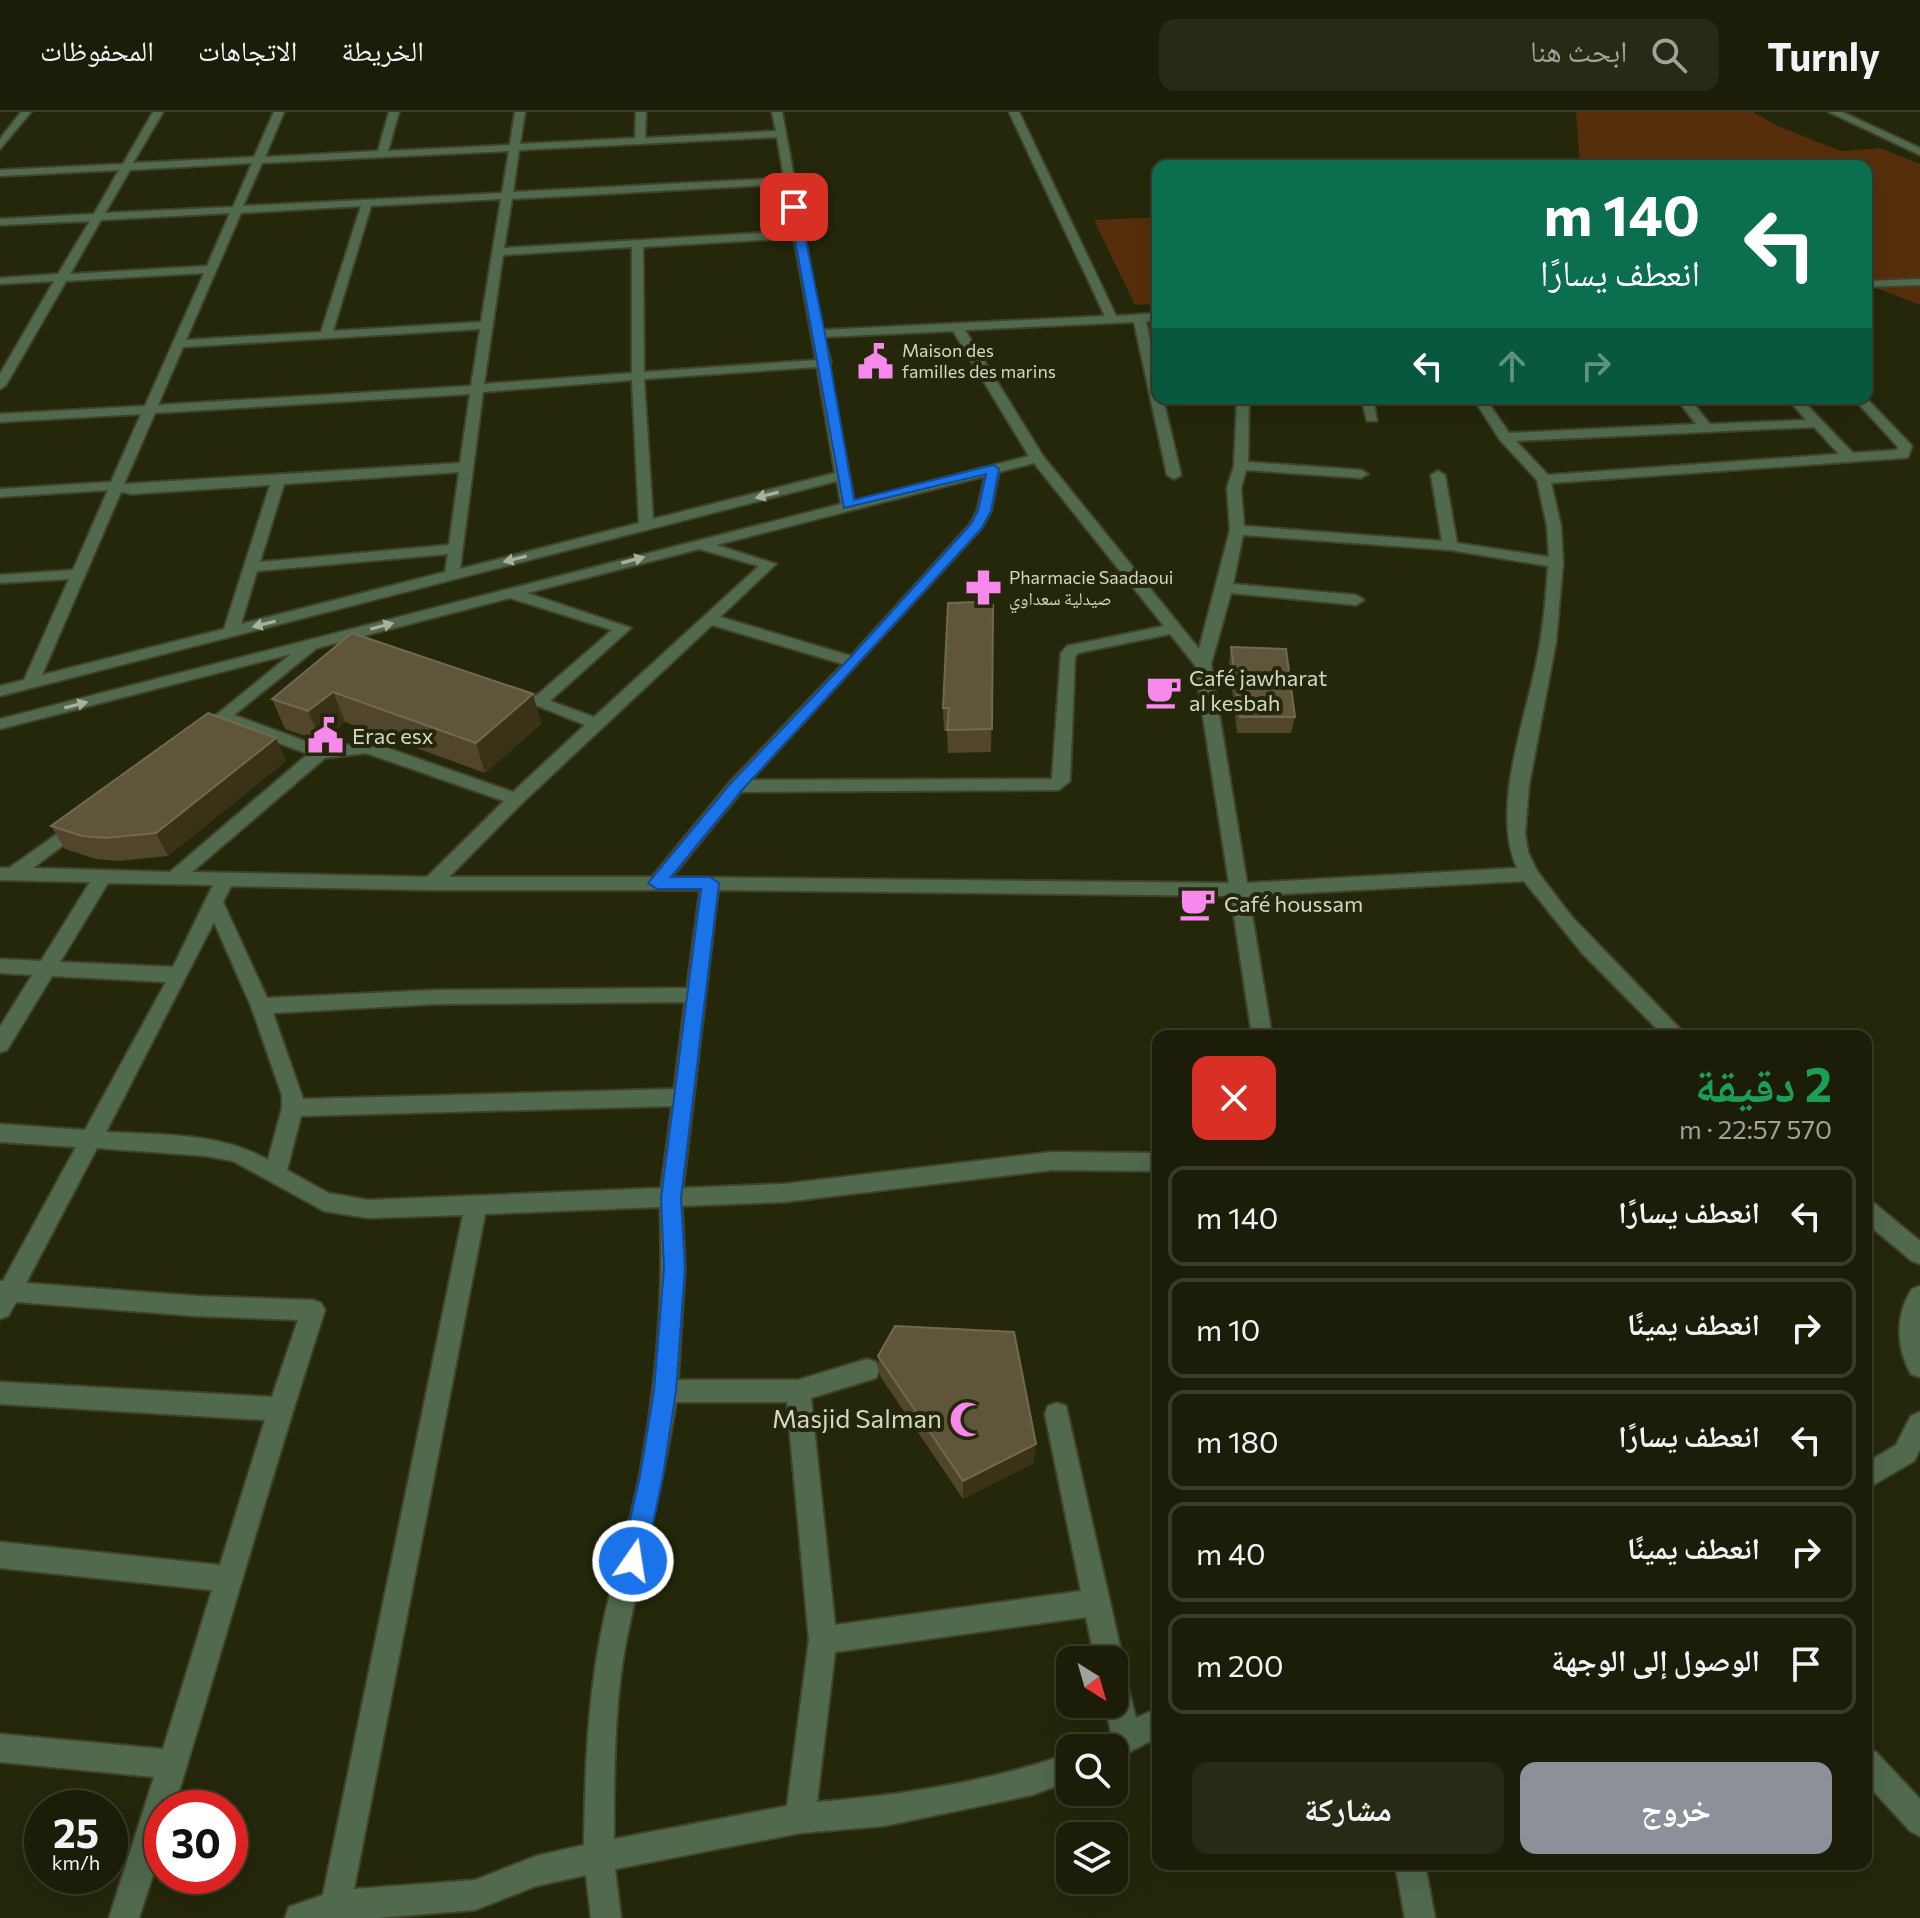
<!DOCTYPE html>
<html lang="ar">
<meta charset="utf-8">
<style>
:root{--surface:#1b1d08;--page:#282a16;--text:#f1f3f6;--muted:#a0a29c;--line:#393b29;--accent:#8c9099}
body{margin:0;font-family:Commissioner,"Noto Naskh Arabic",sans-serif;background:var(--page);color:var(--text);direction:rtl;height:100vh;display:flex;flex-direction:column;font-size:30px;white-space:nowrap}
*{box-sizing:border-box;margin:0}
p{font-size:26px;color:var(--muted)}
.icon{flex:none;width:44px;height:44px;fill:none;stroke:currentColor;stroke-width:2;stroke-linecap:round;stroke-linejoin:round}
.map{position:relative;flex:1;overflow:hidden;direction:ltr}
.details{position:absolute;left:1152px;top:918px;width:720px;height:840px;display:flex;flex-direction:column;background:var(--surface);border-radius:16px;box-shadow:0 8px 32px #0002,0 0 0 2px var(--line);direction:rtl}
.details>*{flex:none}
.hud{position:absolute;left:1152px;top:48px;width:720px;height:244px;border-radius:16px;box-shadow:0 8px 32px #0002,0 0 0 2px var(--line);direction:rtl;background:#0b6e4f;color:#fff;overflow:hidden}
.needle{width:52px;rotate:143deg}
.fabs{position:absolute;left:1056px;top:1534px;display:grid;gap:16px}
.fabs a{display:grid;place-items:center;width:72px;height:72px;border-radius:16px;background:var(--surface);box-shadow:0 8px 32px #0002,0 0 0 2px var(--line);font-size:40px}
.speed{position:absolute;left:24px;top:1678px;display:flex;gap:16px;font-size:40px;font-weight:700;text-align:center}
.speed>*{display:grid;place-content:center;width:104px;height:104px;border-radius:50%;background:var(--surface);box-shadow:0 8px 32px #0002,0 0 0 2px var(--line);line-height:1}
.speed small{font-size:20px;font-weight:400}
.speed .limit{border:12px solid #d22;background:#fff;color:#111}
.pin{position:absolute;display:grid;place-items:center;width:68px;height:68px;color:#fff;margin:-34px;border-radius:16px;box-shadow:0 4px 12px #0006}
.me{position:absolute;width:88px;margin:-44px;rotate:13deg;stroke-linejoin:round;filter:drop-shadow(0 0 6px #0008)}
.turn{display:flex;align-items:center;gap:28px;height:168px;padding:0 40px;font-size:36px}
.turn .icon{width:104px;height:104px;stroke-width:2.5}
.turn b{display:block;font-size:56px;line-height:68px}
.lanes{display:flex;align-items:center;height:76px;padding:0 40px;background:#0003;justify-content:center;gap:40px;direction:ltr}
.lanes .off{opacity:.35}
.round{display:grid;place-items:center;flex:none;width:84px;height:84px;border-radius:16px;background:var(--page)}
.summary{display:flex;align-items:center;justify-content:space-between;height:136px;padding:0 40px}
h1{font-size:48px;font-weight:700;line-height:60px;color:#1e9e55}
.action{display:flex;gap:16px;margin-top:auto;padding:16px 40px}
.action a{flex:1;height:92px;border-radius:16px;background:var(--accent);color:#fff;font-size:32px;font-weight:700;line-height:92px;text-align:center}
.action a+a{background:var(--page);color:var(--text)}
ul{padding:0;list-style:none}
li{display:flex;align-items:center;gap:24px;height:100px;margin:0 16px 12px;padding:0 24px;border:4px solid var(--line);border-radius:16px}
li div{flex:1}
li b{display:block;font-size:30px}
li em{font-style:normal}
header{display:flex;align-items:center;gap:48px;box-sizing:border-box;height:112px;padding:0 40px;background:var(--surface);border-bottom:2px solid var(--line)}
header strong{font-size:38px}
nav{display:flex;gap:44px;margin-inline-start:auto;font-size:28px}
.search{width:560px;height:72px;background:var(--page);display:flex;align-items:center;gap:20px;box-sizing:border-box;padding:0 28px;border-radius:16px;color:var(--muted);font-size:30px}
.map>svg:first-child{display:block}
.green{fill:#562e0b}
.lines{fill:none;stroke-linecap:round;stroke-linejoin:round}
.minor-casing{stroke:#404328;stroke-width:4}
.minor{fill:#516a4e;fill-rule:evenodd}
.wall{fill:#51452b}
.shaded-wall{fill:#393217}
.building{fill:#5f553b;stroke:#726951;stroke-width:2}
.oneway{fill:#a7b19c}
.route{fill:#1a73e8;stroke:#114b97;stroke-width:2}
.labels{text-anchor:middle;stroke-width:8;stroke-linejoin:round;paint-order:stroke}
.far-poi-label{font-size:18px;fill:#d5d7c6;stroke:#24270a;text-anchor:start}
.poi-label{font-size:22px;fill:#d5d7c6;stroke:#24270a;text-anchor:start}
.near-poi-label{font-size:26px;fill:#d5d7c6;stroke:#24270a;text-anchor:end}
</style>
<header>
<strong>Turnly</strong>
<div class="search"><svg class="icon" aria-label="search" viewBox="0 0 24 24"><circle cx="10" cy="10" r="6"/><path d="M15 15l6 6"/></svg>ابحث هنا</div>
<nav><a>الخريطة</a><a>الاتجاهات</a><a>المحفوظات</a></nav>
</header>
<div class="map">
<svg width="1920" height="1806" viewBox="0 0 1920 1806">
<rect width="100%" height="100%" fill="#24270a"/>
<g class="green">
<path d="M1576 0H1753L1778 14 1841 39 1880 36 1920 52V193L1866 172V54H1580Z"/>
<path d="M1158 105V192L1135 193 1094 108Z"/>
</g>
<g class="lines">
<defs>
<g id="minor">
<path d="M21 0H31L0 37V27Z"/>
<path d="M153 0H163L133 51 254 45 274 0H284L265 45 378 39 389 0H399L388 39 510 33 515 0H525L520 32 635 26 636 0H646L645 26 776 19 772 0H782L822 218 1105 204 1009 0H1019L1116 204 1158 201V209H1146L1158 263V286H1163L1181 363 1174 367 1167 363 1134 210 965 218 1043 344 1199 537 1230 418 1227 376 1234 354 1237 286H1249L1248 350 1361 358 1368 362 1361 366 1246 358 1241 376 1244 414 1442 429 1431 363 1438 359 1445 363 1457 431 1549 445 1547 414 1537 368 1500 328 1473 286H1485L1509 321 1696 312 1676 286H1689L1710 312 1806 308 1787 286H1800L1853 341 1897 338 1898 335 1853 286H1866L1912 334 1908 345 1903 346 1551 371 1561 414 1563 451 1556 530 1529 673 1525 721 1528 740 1537 759 1572 805 1687 924H1664L1582 841 1524 769 1249 784 1272 924H1252L1231 784 718 778 683 1076 784 1072 1052 1040 1158 1041V1059L1052 1058 784 1090 682 1094 685 1156 678 1268H798L867 1247 876 1250 879 1258 876 1266 811 1286 835 1513 1081 1479 1045 1302 1048 1294 1057 1291 1066 1294 1123 1548 1118 1558 1124 1560 1136 1606 1158 1596V1625L1114 1648V1636H1095L1099 1626 1111 1620 1105 1592H1114V1548H1095L1086 1505 835 1540 817 1690C902 1683 990 1670 1070 1641V1669L1032 1683 884 1714 800 1721 615 1757 621 1806H591L586 1763 536 1774 475 1798 376 1806H285L289 1795 323 1783 463 1103 368 1106 324 1099 233 1049 206 1044 97 1036 26 1171 196 1184 313 1188 321 1191 325 1198C271 1364 224 1532 174 1696H162V1735L139 1806H109L154 1665 0 1650V1622L163 1637 212 1478 0 1456V1430L220 1453 265 1308 0 1292V1270L272 1285 298 1208 196 1204 16 1190 8 1204 0 1207V1169H3L76 1035 0 1030V1012L85 1018 166 870 52 864 7 938 0 940V915L32 863 0 861V847L41 849 90 770 0 768V756H9L80 706 89 712 86 716 33 756 170 760 308 642 225 611 208 625H196L194 621 291 542 0 617V607L841 392 837 369 0 584V574L24 568 69 467 0 471V463L73 458 108 378 0 385V377L111 370 141 302 0 310V302L145 294 204 161 66 169 6 273 0 277V262L54 169 0 172V166L58 162 90 109 0 113V107L94 102 119 58 0 64V58L123 52ZM777 25 784 66 513 80 519 38ZM509 39 502 81 243 94 262 51ZM252 51 233 95 105 101 130 58ZM785 72 793 119 504 136 512 87ZM501 87 481 210 333 219 371 94ZM361 94 321 220 186 228 241 101ZM230 101 207 154 70 162 101 108ZM794 126 816 248 644 260 643 135ZM632 135V261L484 272 503 143ZM480 217 471 274 158 293 183 235ZM953 219 1029 344 854 389 829 254 831 251 824 225ZM817 255 835 361 653 407 644 267ZM632 268 639 411 460 457 483 280ZM470 282 460 351 124 372 155 301ZM1814 315 1839 342 1548 363 1516 329ZM1034 351 1164 514 1067 534 1061 541 1052 667 751 668 981 417 991 399 999 360ZM459 360 449 433 260 450 284 372ZM985 364 977 399 970 412 851 544 720 505 776 452 716 433ZM270 373 224 517 42 563 121 380 132 382ZM1243 423 1450 438 1548 454C1546 487 1543 520 1536 552 1524 612 1491 699 1517 756L1247 771 1211 552 1231 481 1356 493 1364 488 1356 483 1233 472ZM699 437 759 454 594 605 550 589 631 516 527 481ZM448 442 445 460 241 512 257 459ZM510 486 612 518 536 584 511 575 503 580 585 613 513 680 373 631 321 635 234 603 317 536ZM712 513 843 552 730 670 652 765H449L522 691ZM1170 522 1195 553 1229 771 672 765 741 680 1059 678 1070 669 1075 545 1078 541ZM366 641 504 689 427 765 192 760 325 646ZM108 771 213 773 173 855 60 850ZM231 774 432 778H700L687 876 437 878 267 886 223 790ZM214 810 251 894 282 983V996L268 1048C219 1020 161 1023 106 1020ZM685 890 674 977 303 987 273 901 437 892ZM672 994 661 1076 368 1088 328 1081 287 1058 301 1004ZM660 1095C664 1184 656 1274 640 1361 630 1417 610 1471 600 1527 587 1595 585 1665 584 1733L536 1744 475 1768 354 1777 485 1102ZM676 1290H787L809 1528 787 1694 614 1727C614 1661 614 1590 627 1525 643 1446 664 1370 676 1290Z"/>
<path d="M1829 0H1842L1920 36V43Z"/>
<path d="M1920 167V173L1866 175V169Z"/>
<path d="M1361 286H1373L1377 309H1367Z"/>
<path d="M1866 1089 1874 1091 1920 1129V1152L1912 1149 1866 1111Z"/>
<path d="M1920 1174V1265L1911 1262C1896 1235 1895 1203 1912 1177Z"/>
<path d="M1920 1300V1337L1914 1349 1866 1377V1351L1896 1333 1911 1304Z"/>
<path d="M1866 1636 1876 1640 1920 1687V1724L1910 1719 1866 1671Z"/>
<path d="M1395 1752H1425L1435 1806H1405Z"/>
</g>
</defs>
<use href="#minor" class="minor-casing"/>
<use href="#minor" class="minor"/>
</g>
<g class="wall">
<path d="M993 493 991 640 948 641 947 619H944L943 596 979 494Z"/>
<path d="M352 521 533 582 541 612 485 661 345 610 321 629 285 617 272 587Z"/>
<path d="M1231 535 1295 605 1291 621H1237L1229 550Z"/>
<path d="M276 626 286 649 168 744 119 749 96 747 65 737 51 714Z"/>
<path d="M878 1244 1034 1351 963 1387 880 1264Z"/>
</g>
<g class="shaded-wall">
<path d="M333 580 345 610 321 629 308 599Z"/>
<path d="M533 582 541 612 485 661 476 631Z"/>
<path d="M276 626 286 649 168 744 156 721Z"/>
<path d="M1036 1332 1034 1351 963 1387V1369Z"/>
</g>
<g class="building">
<path d="M979 490V494L993 493 992 617 947 618 949 596H943L948 491Z"/>
<path d="M352 521 533 582 476 631 333 580 308 599 272 587Z"/>
<path d="M1231 535 1286 537 1295 605H1240Z"/>
<path d="M208 601 276 626 156 721 106 726 82 724 51 714Z"/>
<path d="M895 1214 1014 1220 1036 1332 963 1369 878 1244Z"/>
</g>
<defs><path id="oneway-solid" d="M-6-.8H1V-3.2L6.5 0L1 3.2V.8H-6Z" transform="scale(2)"/></defs>
<g class="oneway">
<use href="#oneway-solid" transform="translate(767 383) rotate(166)"/>
<use href="#oneway-solid" transform="translate(515 447) rotate(166)"/>
<use href="#oneway-solid" transform="translate(633 448) rotate(-15)"/>
<use href="#oneway-solid" transform="translate(264 512) rotate(166)"/>
<use href="#oneway-solid" transform="translate(382 514) rotate(-15)"/>
<use href="#oneway-solid" transform="translate(76 593) rotate(-14)"/>
</g>
<path class="route" d="M794 92 799 95 825 222 854 388 993 353 999 357 991 399 981 417 742 678 671 765H710L719 771 681 1086 685 1156 676 1279 663 1364 645 1449 641 1457 633 1461 624 1457 621 1449 640 1364 654 1279 664 1156 661 1086 701 777H657L648 771 731 671 849 547 971 412 978 399 986 362 844 396 789 95Z"/>
<defs>
<symbol id="civic-bare" viewBox="-9 -9 18 18"><path d="M-.6-6.5H3V-4.5H.6V-3L4-1V1h2V6H-6V1h2V-1L-.6-3ZM-1.2 2.5V6h2.4V2.5Z" fill="#f788ec" stroke="#24270a" stroke-width="2.5" paint-order="stroke"/></symbol>
<symbol id="pharmacy-bare" viewBox="-9 -9 18 18"><path d="M-2-6h4v4h4v4h-4v4h-4v-4h-4v-4h4Z" fill="#f788ec" stroke="#24270a" stroke-width="2.5" paint-order="stroke"/></symbol>
<symbol id="cafe-bare" viewBox="-9 -9 18 18"><path d="M-5.5-4.5H6V0H3Q3 3.5 0 3.5H-2.5Q-5.5 3.5-5.5 0ZM3-3.2v2h1.7v-2ZM-6 4.5H4V6H-6Z" fill="#f788ec" stroke="#24270a" stroke-width="2.5" paint-order="stroke"/></symbol>
<symbol id="mosque-bare" viewBox="-9 -9 18 18"><path d="M3.5-4.9A6 6 0 1 0 3.5 4.9A5 5 0 1 1 3.5-4.9Z" fill="#f788ec" stroke="#24270a" stroke-width="2.5" paint-order="stroke"/></symbol>
</defs>
<g fill-rule="evenodd">
<use href="#civic-bare" x="850" y="224" width="51" height="51"/>
<use href="#pharmacy-bare" x="958" y="450" width="51" height="51"/>
<use href="#cafe-bare" x="1138" y="554" width="51" height="51"/>
<use href="#civic-bare" x="300" y="598" width="51" height="51"/>
<use href="#cafe-bare" x="1172" y="766" width="51" height="51"/>
<use href="#mosque-bare" x="942" y="1282" width="51" height="51"/>
</g>
<g class="labels">
<g class="far-poi-label">
<text x="902" y="245">Maison des<tspan x="902" dy="21">familles des marins</tspan></text>
<text x="1009" y="472">Pharmacie Saadaoui<tspan x="1009" dy="21">صيدلية سعداوي</tspan></text>
</g>
<g class="poi-label">
<text x="1189" y="574">Café jawharat<tspan x="1189" dy="25">al kesbah</tspan></text>
<text x="352" y="632">Erac esx</text>
<text x="1224" y="800">Café houssam</text>
</g>
<g class="near-poi-label">
<text x="942" y="1316">Masjid Salman</text>
</g>
</g>
</svg>
<div class="fabs">
<a><svg class="needle" viewBox="-14 -14 28 28"><path d="M0-13l5 13h-10z" fill="#e53935"/><path d="M0 13l5-13h-10z" fill="#a0a29c"/></svg></a>
<a><svg class="icon" aria-label="search" viewBox="0 0 24 24"><circle cx="10" cy="10" r="6"/><path d="M15 15l6 6"/></svg></a>
<a><svg class="icon" aria-label="layers" viewBox="0 0 24 24"><path d="M12 4l9 5-9 5-9-5zM3 14l9 5 9-5"/></svg></a>
</div>
<div class="speed"><div>25<small>km/h</small></div><div class="limit">30</div></div>
<div class="pin" style="left:794px;top:95px;background:#d93025"><svg class="icon" aria-label="arrive" viewBox="0 0 24 24"><path d="M6 21V4h12l-3 4 3 4H6"/></svg></div>
<svg class="me" style="left:633px;top:1449px" viewBox="-20 -20 40 40"><circle r="17" fill="#1a73e8" stroke="#fff" stroke-width="3"/><path d="M0-11L8 9 0 5-8 9z" fill="#fff"/></svg>
<div class="hud">
<div class="turn"><svg class="icon" aria-label="left" viewBox="0 0 24 24"><path d="M17 20v-9H6M10 6l-5 5 5 5"/></svg><div><b>140 m</b>انعطف يسارًا</div></div>
<div class="lanes"><svg class="icon" aria-label="left" viewBox="0 0 24 24"><path d="M17 20v-9H6M10 6l-5 5 5 5"/></svg><svg class="icon off" aria-label="ahead" viewBox="0 0 24 24"><path d="M12 20V5M6 11l6-6 6 6"/></svg><svg class="icon off" aria-label="right" viewBox="0 0 24 24"><path d="M7 20v-9h11M14 6l5 5-5 5"/></svg></div>
</div>
<section class="details">
<div class="summary"><div><h1>2 دقيقة</h1><p>570 m · 22:57</p></div><a class="round" style="background:#d93025;color:#fff"><svg class="icon" aria-label="close" viewBox="0 0 24 24"><path d="M6 6l12 12M18 6L6 18"/></svg></a></div>
<ul>
<li><svg class="icon" aria-label="left" viewBox="0 0 24 24"><path d="M17 20v-9H6M10 6l-5 5 5 5"/></svg><div><b>انعطف يسارًا</b></div><em>140 m</em></li>
<li><svg class="icon" aria-label="right" viewBox="0 0 24 24"><path d="M7 20v-9h11M14 6l5 5-5 5"/></svg><div><b>انعطف يمينًا</b></div><em>10 m</em></li>
<li><svg class="icon" aria-label="left" viewBox="0 0 24 24"><path d="M17 20v-9H6M10 6l-5 5 5 5"/></svg><div><b>انعطف يسارًا</b></div><em>180 m</em></li>
<li><svg class="icon" aria-label="right" viewBox="0 0 24 24"><path d="M7 20v-9h11M14 6l5 5-5 5"/></svg><div><b>انعطف يمينًا</b></div><em>40 m</em></li>
<li><svg class="icon" aria-label="arrive" viewBox="0 0 24 24"><path d="M6 21V4h12l-3 4 3 4H6"/></svg><div><b>الوصول إلى الوجهة</b></div><em>200 m</em></li>
</ul>
<div class="action"><a>خروج</a><a>مشاركة</a></div>
</section>
</div>
